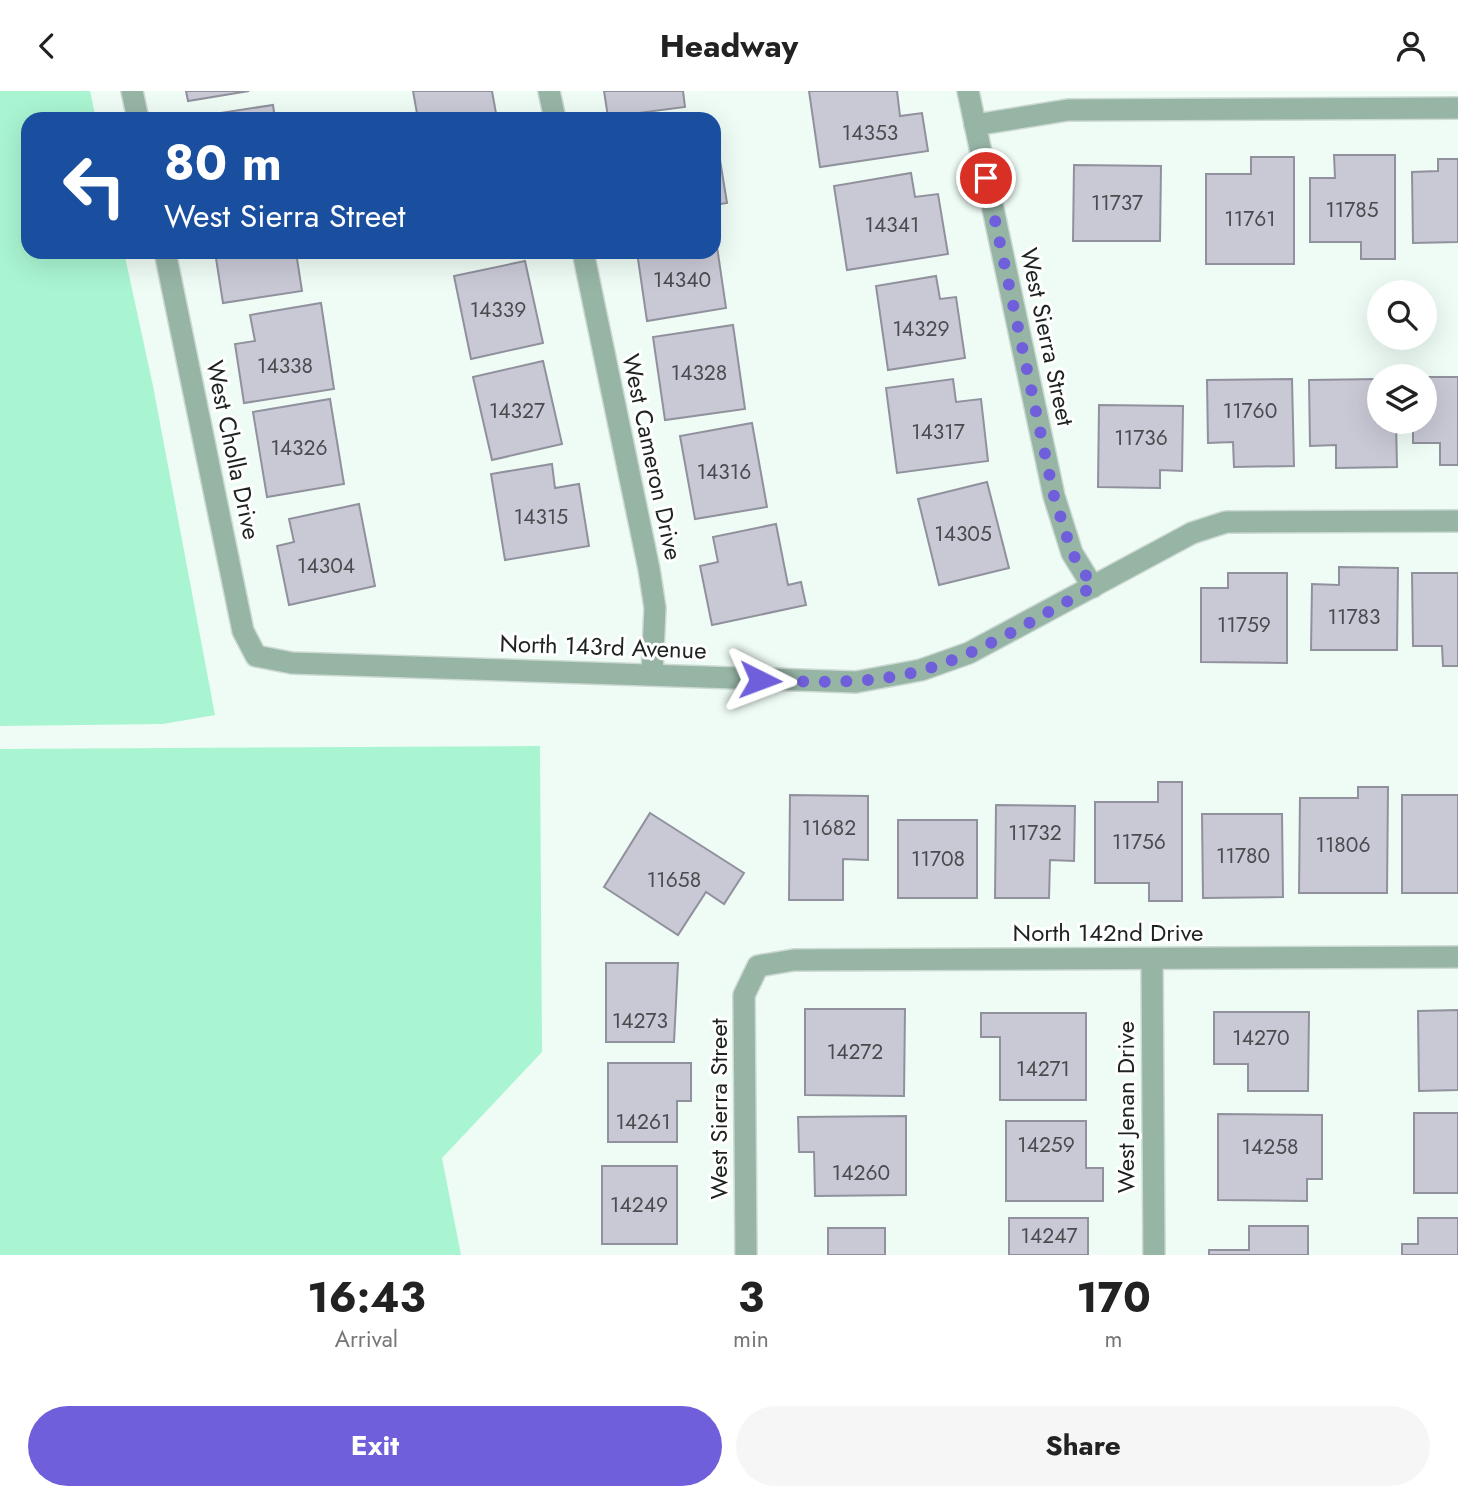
<!DOCTYPE html>
<style>
:root{--surface:#fff;--page:#f6f6f6;--text:#222;--muted:#767676;--accent:#705fda}
body{margin:0;font-family:Jost,sans-serif;background:var(--page);color:var(--text);height:100vh;display:flex;flex-direction:column;font-size:26px;white-space:nowrap}
*{box-sizing:border-box;margin:0}
p{font-size:23px;color:var(--muted)}
.icon{flex:none;width:38px;height:38px;fill:none;stroke:currentColor;stroke-width:2;stroke-linecap:round;stroke-linejoin:round}
.map{position:relative;height:1164px;overflow:hidden}
.details{display:flex;flex-direction:column;background:var(--surface);flex:1}
.details>*{flex:none}
.guide{position:absolute;left:21px;top:21px;width:700px;height:147px;border-radius:21px;box-shadow:0 7px 28px #0002;background:#1a4fa0;color:#fff;overflow:hidden}
.tools{position:absolute;left:1367px;top:189px;display:grid;gap:14px}
.tools a{display:grid;place-items:center;width:70px;height:70px;border-radius:50%;background:var(--surface);box-shadow:0 7px 28px #0002;font-size:35px}
.pin{position:absolute;display:grid;place-items:center;width:60px;height:60px;color:#fff;margin:-30px;border:4px solid #fff;border-radius:50%;box-shadow:0 2px 7px #0007}
.me{position:absolute;width:77px;margin:-38px;rotate:93deg;stroke-linejoin:round;filter:drop-shadow(0 0 5px #0008)}
.turn{display:flex;align-items:center;gap:24px;height:147px;padding:0 28px;font-size:32px}
.turn .icon{width:91px;height:91px;stroke-width:2.5}
.turn b{display:block;font-size:49px;line-height:60px}
.eta{display:flex;justify-content:space-evenly;align-items:center;height:119px;text-align:center}
.eta b{font-size:42px;font-weight:700;line-height:49px}
.cta{display:flex;gap:14px;margin-top:auto;padding:14px 28px}
.cta a{flex:1;height:80px;border-radius:42px;background:var(--accent);color:#fff;font-size:28px;font-weight:700;line-height:80px;text-align:center}
.cta a+a{background:var(--page);color:var(--text)}
header{display:flex;justify-content:space-between;align-items:center;height:91px;padding:0 28px;background:var(--surface);font-size:32px;font-weight:700}
.map>svg:first-child{display:block}
.green{fill:#a9f4d1}
.building{fill:#c9c9d6;stroke:#91919d;stroke-width:2}
.lines{fill:none;stroke-linecap:round;stroke-linejoin:round}
.minor-casing{stroke:#cdd9d3;stroke-width:24}
.minor{stroke:#96b5a5;stroke-width:21}
.route{stroke:#705fda;stroke-width:12;stroke-dasharray:0 21.6}
.labels{text-anchor:middle;stroke-width:6;stroke-linejoin:round;paint-order:stroke}
.number-label{font-size:21px;fill:#494c4e}
.street-label{font-size:24px;fill:#1e2320;stroke:#fff}
</style>
<header><svg class="icon" aria-label="back" viewBox="0 0 24 24"><path d="M15 5l-7 7 7 7"/></svg>Headway<svg class="icon" aria-label="person" viewBox="0 0 24 24"><circle cx="12" cy="8" r="4"/><path d="M4 21q1-7 8-7t8 7"/></svg></header>
<div class="map">
<svg width="1458" height="1164" viewBox="0 0 1458 1164">
<rect width="100%" height="100%" fill="#eefcf5"/>
<g class="green">
<path d="M0 0H90L96 28H28V161H124L153 295 215 624 163 633 0 635Z"/>
<path d="M540 655 542 961 442 1067 461 1164H0V658Z"/>
</g>
<g class="building">
<path d="M186 0H249L188 10Z"/>
<path d="M413 0H492L497 28H418Z"/>
<path d="M604 0H683L685 16 608 26Z"/>
<path d="M809 0H897L900 25 922 22 928 60 820 76Z"/>
<path d="M273 14 275 28H194V26Z"/>
<path d="M714 32 727 112 714 114Z"/>
<path d="M1334 64H1395V168H1361V151H1310V87H1335Z"/>
<path d="M1251 66H1294V173H1206V83H1251Z"/>
<path d="M1438 68H1458V151L1413 152 1412 81 1438 80Z"/>
<path d="M1074 74 1161 75 1160 150H1073Z"/>
<path d="M911 82 915 106 938 103 948 163 847 179 834 95Z"/>
<path d="M714 135 726 217 647 230 637 161H714Z"/>
<path d="M215 161H296L302 200 223 212Z"/>
<path d="M525 170 543 252 471 268 454 185Z"/>
<path d="M936 185 940 208 956 206 965 267 888 279 876 195Z"/>
<path d="M321 212 334 298 244 312 235 253 255 250 250 224Z"/>
<path d="M733 234 745 318 665 329 653 246Z"/>
<path d="M543 270 562 353 492 369 473 286Z"/>
<path d="M1424 286H1458V374H1440V352H1413V331H1424Z"/>
<path d="M953 288 956 311 981 308 988 370 897 382 886 297Z"/>
<path d="M1292 288 1294 375 1234 376 1233 351 1208 352 1207 289Z"/>
<path d="M1379 288V331H1396L1397 376 1336 377V354L1310 355 1309 289Z"/>
<path d="M330 308 344 393 267 406 253 321Z"/>
<path d="M1099 314 1183 315 1182 380 1160 379V397L1098 396Z"/>
<path d="M752 332 767 416 695 428 680 345Z"/>
<path d="M552 373 555 397 579 393 589 455 505 469 491 383Z"/>
<path d="M987 391 1009 477 939 494 918 408Z"/>
<path d="M359 413 375 495 289 514 277 455 294 451 289 428Z"/>
<path d="M776 433 788 494 801 491 806 514 712 534 700 475 718 471 713 446Z"/>
<path d="M1339 476 1398 477 1397 559H1311L1312 493 1339 494Z"/>
<path d="M1228 482H1287V572L1201 571V497H1228Z"/>
<path d="M1412 482H1458V575H1443L1442 555H1413Z"/>
<path d="M1158 691H1182V810H1149V792H1095V711H1158Z"/>
<path d="M1358 696H1388L1387 802H1299L1300 707H1358Z"/>
<path d="M790 704 868 705V769L843 768V809H789Z"/>
<rect x="1402" y="704" width="56" height="98"/>
<path d="M996 714 1075 715 1074 770 1050 769 1049 807H995Z"/>
<path d="M650 722 744 782 724 813 706 801 678 844 604 796Z"/>
<path d="M1202 723H1282L1283 806 1203 807Z"/>
<rect x="898" y="729" width="79" height="78"/>
<path d="M606 872H678L674 951H606Z"/>
<path d="M805 918H905L904 1005 805 1004Z"/>
<path d="M1458 919V999L1419 1000 1418 920Z"/>
<path d="M1214 921H1309L1308 1000H1248V973H1214Z"/>
<path d="M981 922H1086V1009H1000V946H981Z"/>
<path d="M608 972H691V1010H677V1051H608Z"/>
<rect x="1414" y="1022" width="44" height="80"/>
<path d="M1218 1023 1322 1024V1088H1307V1110L1218 1109Z"/>
<path d="M906 1025V1104L815 1105 814 1061H799L798 1026Z"/>
<path d="M1006 1030H1086V1077H1103V1110H1006Z"/>
<rect x="602" y="1075" width="75" height="78"/>
<rect x="1009" y="1127" width="79" height="37"/>
<path d="M1418 1127H1458V1164H1402V1153H1418Z"/>
<path d="M1249 1135H1308V1164H1209V1159H1249Z"/>
<rect x="828" y="1137" width="57" height="27"/>
</g>
<g class="lines">
<defs>
<g id="minor">
<path d="M132 0 138 28"/>
<path d="M549 0 555 28"/>
<path d="M968 0 1054 405 1072 462 1093 496"/>
<path d="M975 34 1068 19 1458 17"/>
<path d="M165 161 243 540 256 565 292 572 856 591 921 579 969 562 1192 442 1226 431 1458 430"/>
<path d="M583 161 649 478 655 517 652 583"/>
<path d="M1152 868 1154 1164"/>
<path d="M746 1164 744 904 758 875 794 869 1458 866"/>
</g>
</defs>
<use href="#minor" class="minor-casing"/>
<use href="#minor" class="minor"/>
</g>
<g class="lines">
<path class="route" d="M760 589C813 591 867 594 920 580 981 563 1038 526 1093 496L1072 462 1054 405 986 87"/>
</g>
<g class="labels">
<g class="number-label">
<text x="870" y="49">14353</text>
<text x="1117" y="119">11737</text>
<text x="1352" y="126">11785</text>
<text x="1250" y="135">11761</text>
<text x="892" y="141">14341</text>
<text x="682" y="196">14340</text>
<text x="498" y="226">14339</text>
<text x="921" y="245">14329</text>
<text x="285" y="282">14338</text>
<text x="699" y="289">14328</text>
<text x="517" y="327">14327</text>
<text x="1250" y="327">11760</text>
<text x="938" y="348">14317</text>
<text x="1141" y="354">11736</text>
<text x="299" y="364">14326</text>
<text x="724" y="388">14316</text>
<text x="541" y="433">14315</text>
<text x="963" y="450">14305</text>
<text x="326" y="482">14304</text>
<text x="1354" y="533">11783</text>
<text x="1244" y="541">11759</text>
<text x="829" y="744">11682</text>
<text x="1035" y="749">11732</text>
<text x="1139" y="758">11756</text>
<text x="1343" y="761">11806</text>
<text x="1243" y="772">11780</text>
<text x="938" y="775">11708</text>
<text x="674" y="796">11658</text>
<text x="640" y="937">14273</text>
<text x="1261" y="954">14270</text>
<text x="855" y="968">14272</text>
<text x="1043" y="985">14271</text>
<text x="643" y="1038">14261</text>
<text x="1046" y="1061">14259</text>
<text x="1270" y="1063">14258</text>
<text x="861" y="1089">14260</text>
<text x="639" y="1121">14249</text>
<text x="1049" y="1152">14247</text>
</g>
<g class="street-label">
<text transform="translate(1047 246) rotate(78)" y="8">West Sierra Street</text>
<text transform="translate(233 359) rotate(78)" y="8">West Cholla Drive</text>
<text transform="translate(652 366) rotate(78)" y="8">West Cameron Drive</text>
<text transform="translate(603 556) rotate(2)" y="8">North 143rd Avenue</text>
<text x="1108" y="850">North 142nd Drive</text>
<text transform="translate(1126 1016) rotate(-90)" y="8">West Jenan Drive</text>
<text transform="translate(719 1018) rotate(-90)" y="8">West Sierra Street</text>
</g>
</g>
</svg>
<div class="tools">
<a><svg class="icon" aria-label="search" viewBox="0 0 24 24"><circle cx="10" cy="10" r="6"/><path d="M15 15l6 6"/></svg></a>
<a><svg class="icon" aria-label="layers" viewBox="0 0 24 24"><path d="M12 4l9 5-9 5-9-5zM3 14l9 5 9-5"/></svg></a>
</div>
<div class="pin" style="left:986px;top:87px;background:#d93025"><svg class="icon" aria-label="arrive" viewBox="0 0 24 24"><path d="M6 21V4h12l-3 4 3 4H6"/></svg></div>
<svg class="me" style="left:760px;top:589px" viewBox="-20 -20 40 40"><path d="M0-17L14 15 0 8-14 15z" fill="#705fda" stroke="#fff" stroke-width="4"/></svg>
<div class="guide">
<div class="turn"><svg class="icon" aria-label="left" viewBox="0 0 24 24"><path d="M17 20v-9H6M10 6l-5 5 5 5"/></svg><div><b>80 m</b>West Sierra Street</div></div>
</div>
</div>
<section class="details">
<div class="eta">
<div><b>16:43</b><p>Arrival</p></div>
<div><b>3</b><p>min</p></div>
<div><b>170</b><p>m</p></div>
</div>
<div class="cta"><a>Exit</a><a>Share</a></div>
</section>
